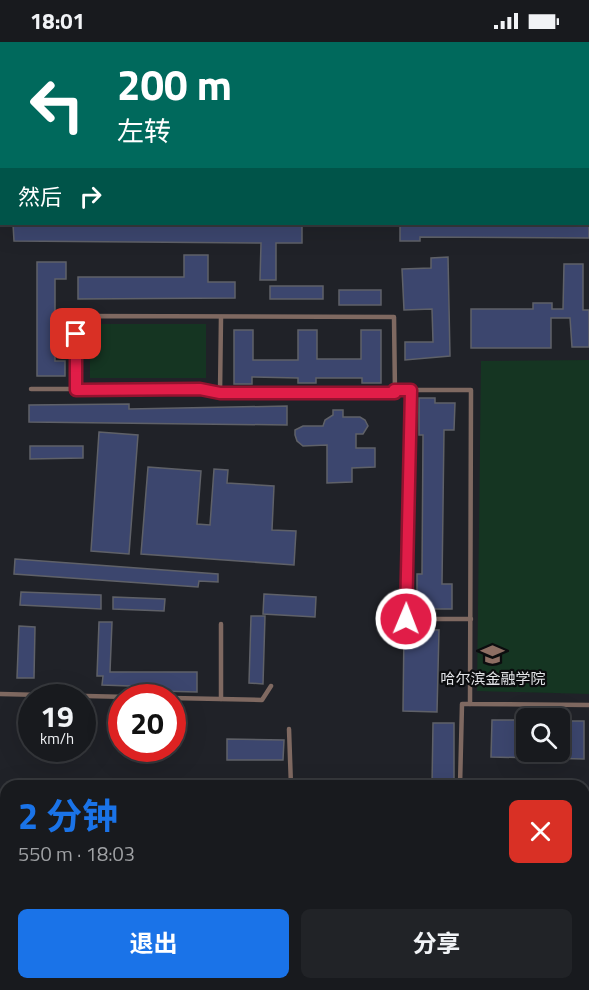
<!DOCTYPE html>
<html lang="zh">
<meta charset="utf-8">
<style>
:root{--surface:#181a1e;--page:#212327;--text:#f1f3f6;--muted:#9fa1a4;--line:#36383c;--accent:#1a73e8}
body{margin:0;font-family:"Titillium Web","Noto Sans SC",sans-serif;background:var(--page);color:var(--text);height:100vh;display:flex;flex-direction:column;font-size:22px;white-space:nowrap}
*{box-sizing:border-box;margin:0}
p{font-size:20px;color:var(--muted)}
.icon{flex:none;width:33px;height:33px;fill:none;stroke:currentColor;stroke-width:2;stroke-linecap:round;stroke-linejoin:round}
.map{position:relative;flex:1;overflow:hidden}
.drawer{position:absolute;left:0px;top:738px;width:590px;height:210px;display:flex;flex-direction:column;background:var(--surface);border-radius:18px 18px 0 0;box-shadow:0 6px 24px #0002,0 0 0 2px var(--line)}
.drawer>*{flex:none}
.top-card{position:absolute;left:0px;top:0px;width:590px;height:183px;box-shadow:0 6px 24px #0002,0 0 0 2px var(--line);background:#00695c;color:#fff;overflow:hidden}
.fabs{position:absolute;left:516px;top:666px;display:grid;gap:12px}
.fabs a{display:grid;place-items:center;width:54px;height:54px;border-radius:9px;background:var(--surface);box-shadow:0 6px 24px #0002,0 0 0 2px var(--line);font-size:30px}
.speed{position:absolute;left:18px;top:642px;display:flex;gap:12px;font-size:30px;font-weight:700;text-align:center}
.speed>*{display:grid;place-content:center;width:78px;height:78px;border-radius:50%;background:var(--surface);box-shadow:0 6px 24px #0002,0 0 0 2px var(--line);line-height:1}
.speed small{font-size:15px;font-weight:400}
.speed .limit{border:9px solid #d22;background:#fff;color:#111}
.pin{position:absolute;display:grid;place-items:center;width:51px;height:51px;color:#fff;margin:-26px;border-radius:12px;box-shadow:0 3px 9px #0006}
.me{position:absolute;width:66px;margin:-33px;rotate:1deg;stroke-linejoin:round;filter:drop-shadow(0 0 4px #0008)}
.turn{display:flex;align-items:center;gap:21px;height:126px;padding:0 18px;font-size:27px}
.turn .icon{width:78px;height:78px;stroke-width:2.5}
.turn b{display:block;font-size:42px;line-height:51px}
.then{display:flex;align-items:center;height:57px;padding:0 18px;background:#0003;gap:12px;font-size:22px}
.round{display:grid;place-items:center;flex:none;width:63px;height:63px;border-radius:9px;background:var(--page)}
.summary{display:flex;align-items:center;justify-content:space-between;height:102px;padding:0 18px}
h1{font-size:36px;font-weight:700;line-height:45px;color:var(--accent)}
.cta{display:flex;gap:12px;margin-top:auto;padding:12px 18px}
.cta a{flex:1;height:69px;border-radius:9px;background:var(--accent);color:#fff;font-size:24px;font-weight:700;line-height:69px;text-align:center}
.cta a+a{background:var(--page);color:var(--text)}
.status{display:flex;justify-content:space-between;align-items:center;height:42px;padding:0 30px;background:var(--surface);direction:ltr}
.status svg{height:16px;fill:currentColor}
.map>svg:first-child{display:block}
.green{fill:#153522}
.building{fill:#3c466e;stroke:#5f6168;stroke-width:1.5}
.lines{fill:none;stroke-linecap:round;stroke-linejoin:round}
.path{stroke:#7e8085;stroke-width:1.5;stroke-dasharray:3 3;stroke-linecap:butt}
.service{stroke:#7f6961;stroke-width:4.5}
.route-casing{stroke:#92132f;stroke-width:15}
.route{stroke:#e11d48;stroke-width:10}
.labels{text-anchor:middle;stroke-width:4.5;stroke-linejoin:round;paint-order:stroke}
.poi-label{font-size:15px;fill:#e2e3e7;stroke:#0b0c0e}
</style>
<div class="status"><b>18:01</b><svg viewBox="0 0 49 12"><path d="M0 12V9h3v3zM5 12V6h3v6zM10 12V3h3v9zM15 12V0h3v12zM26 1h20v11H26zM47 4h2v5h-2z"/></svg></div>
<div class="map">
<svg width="589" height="948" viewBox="0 0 589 948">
<rect width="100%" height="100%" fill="#202228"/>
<g class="green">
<rect x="90" y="282" width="116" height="54"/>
<path d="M589 318V652L477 649 481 319Z"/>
<path d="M584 810H589V948H432V942H584Z"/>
</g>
<g class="building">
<path d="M13 182H302V201H276V238H260L261 201 14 199Z"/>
<path d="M400 182H589V196L420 195V199H400Z"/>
<path d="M184 213H208V240H235V256L78 257V235H184Z"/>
<path d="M448 215 450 314 405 318V300H433L432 267 404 268 402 227 431 226V216Z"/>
<path d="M37 220H66V237H55V319H65V334H37Z"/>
<path d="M564 222H583V268H589V305H572L570 276H551V306H471V267H533V261H552V267H563Z"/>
<rect x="270" y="244" width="53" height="13"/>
<rect x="339" y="248" width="42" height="15"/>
<path d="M234 288H253V318H298V288H317V317H361V288H381V341H362V336H316V341H298V336L252 335V342H234Z"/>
<path d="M419 356H435V361H455L454 388H444L442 542H452V567H431V571H417V532H422L423 393H419Z"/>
<path d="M129 362V367L287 364V383L29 380V363Z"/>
<path d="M333 368H343V375H360L365 378 368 384 363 392H356V406H375V425L352 426V440L327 441V403L303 404 297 399 295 393V388L303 384H323L325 378 333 373Z"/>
<path d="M99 390 138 393 129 512 91 509Z"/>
<path d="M30 404H83V416L30 417Z"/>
<path d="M148 425 201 429 197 482 210 483 214 427 228 428 227 441 274 444 272 488 296 489 294 523 141 512Z"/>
<path d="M15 517 218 532V540L199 539 198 545 14 532Z"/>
<path d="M21 550 101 553V567L20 563Z"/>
<path d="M264 552 316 555 315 575 263 572Z"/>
<path d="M113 555 165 557 164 569 113 567Z"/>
<path d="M251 574H265L263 642 249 641Z"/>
<path d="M99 580H112L110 630H197V650L158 649V645L102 643 103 634H97Z"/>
<path d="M19 584 35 585 34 636H17Z"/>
<path d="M404 587 439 588 437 670 403 669Z"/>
<path d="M492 678H526V710H560V679H584V717L491 715Z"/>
<path d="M433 681H454V744H432Z"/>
<path d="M227 697 284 698 283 718H227Z"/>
<rect x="443" y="942" width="88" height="6"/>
</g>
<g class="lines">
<g class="path">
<path d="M584 842H589"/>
<path d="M584 883 589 898"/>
<path d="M537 948V942"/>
</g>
<g class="service">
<path d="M31 347H200L220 351H395L394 275 76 274V348"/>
<path d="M395 348H471L470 662 589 663"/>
<path d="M411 348 406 577H471"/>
<path d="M220 351 221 275"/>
<path d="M0 652 172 656"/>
<path d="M172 656 262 658 271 644"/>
<path d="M221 657V582"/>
<path d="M289 687 291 744"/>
<path d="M460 744 462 662H470"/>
<path d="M584 805H589"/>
<path d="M332 942V948"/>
<path d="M426 942V948"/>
</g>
</g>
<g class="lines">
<defs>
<path id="route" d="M76 292V348L200 347 220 351H395L394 348H411L406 577"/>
</defs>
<use href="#route" class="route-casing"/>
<use href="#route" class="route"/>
</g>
<defs>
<symbol id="university-bare" viewBox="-9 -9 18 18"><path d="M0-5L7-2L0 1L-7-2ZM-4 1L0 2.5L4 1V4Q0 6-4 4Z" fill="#8d6e63" stroke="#0b0c0e" stroke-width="2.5" paint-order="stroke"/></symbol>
</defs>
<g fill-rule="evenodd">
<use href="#university-bare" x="476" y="596" width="33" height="33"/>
</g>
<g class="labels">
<g class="poi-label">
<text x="493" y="642">哈尔滨金融学院</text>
</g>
</g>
</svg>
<div class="fabs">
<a><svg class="icon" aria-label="search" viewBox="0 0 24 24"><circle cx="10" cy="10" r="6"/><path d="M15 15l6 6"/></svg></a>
</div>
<div class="speed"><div>19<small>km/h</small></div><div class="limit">20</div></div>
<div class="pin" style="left:76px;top:292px;background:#d93025"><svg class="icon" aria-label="arrive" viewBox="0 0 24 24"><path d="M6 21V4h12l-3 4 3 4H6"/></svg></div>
<svg class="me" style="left:406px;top:577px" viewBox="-20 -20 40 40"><circle r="17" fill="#e11d48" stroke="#fff" stroke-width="3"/><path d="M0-11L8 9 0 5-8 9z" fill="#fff"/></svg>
<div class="top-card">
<div class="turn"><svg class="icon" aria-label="left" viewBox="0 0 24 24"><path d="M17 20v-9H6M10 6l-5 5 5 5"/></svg><div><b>200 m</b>左转</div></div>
<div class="then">然后<svg class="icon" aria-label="right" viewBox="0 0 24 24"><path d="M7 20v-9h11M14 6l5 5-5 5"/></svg></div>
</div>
<section class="drawer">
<div class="summary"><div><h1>2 分钟</h1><p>550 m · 18:03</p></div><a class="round" style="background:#d93025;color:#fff"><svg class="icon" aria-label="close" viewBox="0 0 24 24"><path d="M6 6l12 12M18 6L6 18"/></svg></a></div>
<div class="cta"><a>退出</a><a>分享</a></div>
</section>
</div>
